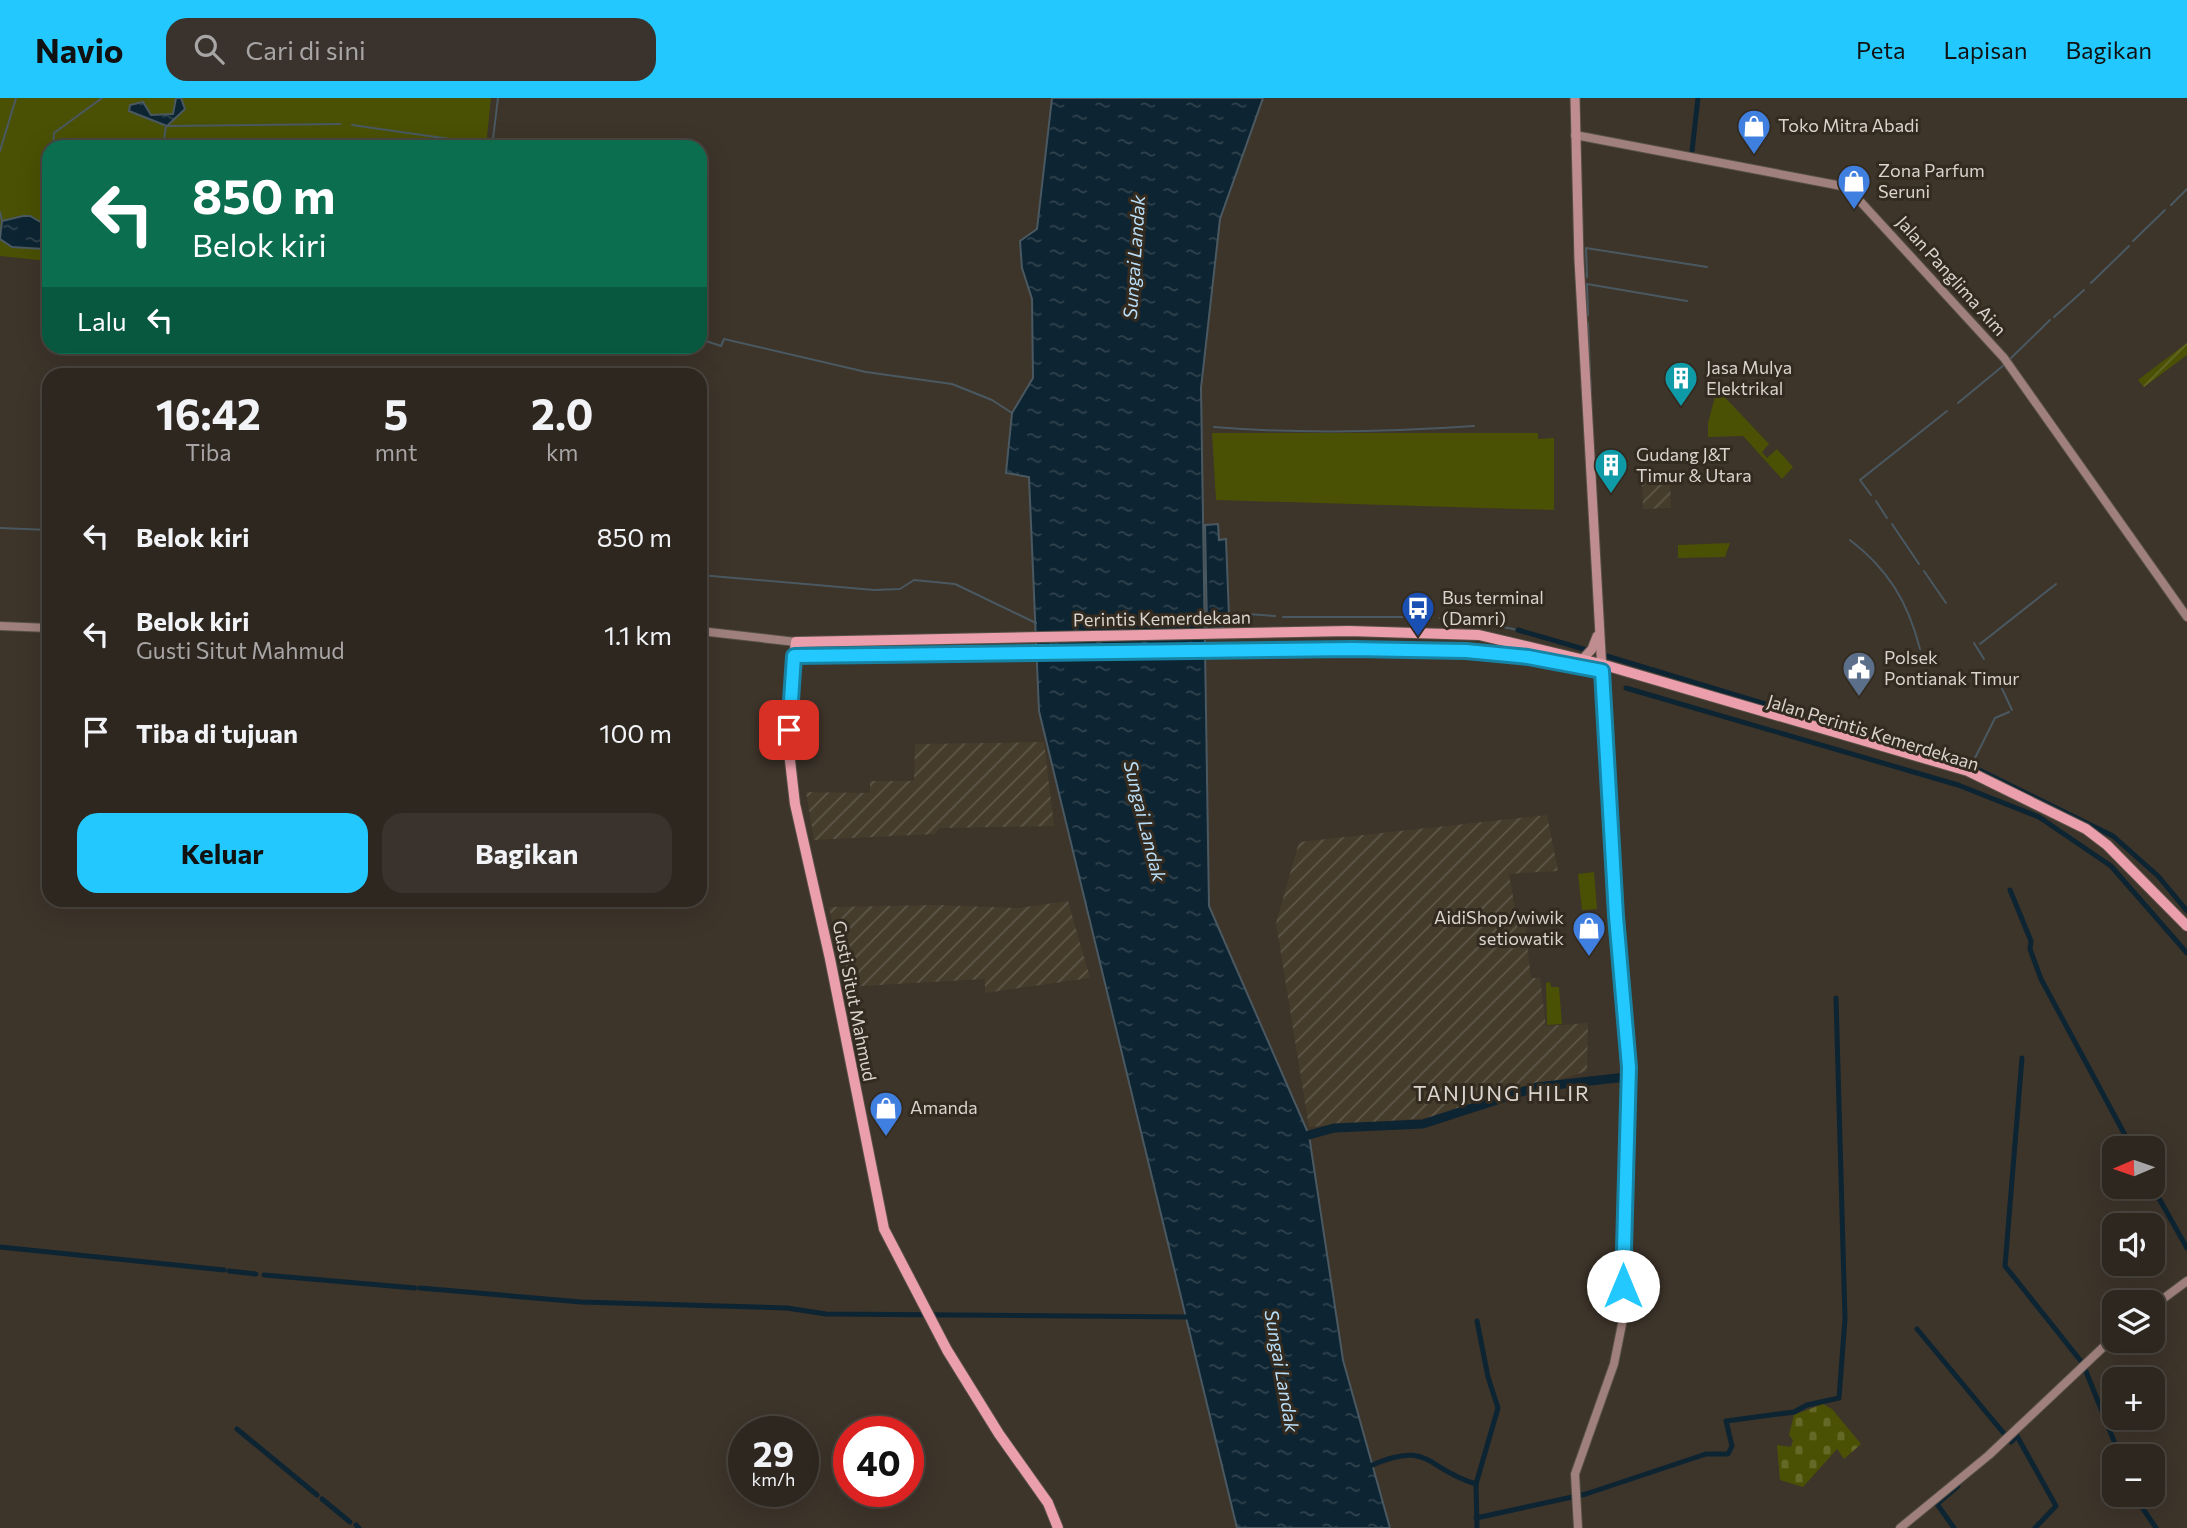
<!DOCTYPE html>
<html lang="id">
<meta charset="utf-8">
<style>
:root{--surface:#2e2720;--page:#3a332d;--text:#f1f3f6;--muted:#a7a5a5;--line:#49443e;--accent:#23c9fe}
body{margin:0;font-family:Commissioner,sans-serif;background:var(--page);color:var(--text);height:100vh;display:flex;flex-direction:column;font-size:26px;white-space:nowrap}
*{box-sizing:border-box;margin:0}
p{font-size:23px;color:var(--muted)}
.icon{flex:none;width:38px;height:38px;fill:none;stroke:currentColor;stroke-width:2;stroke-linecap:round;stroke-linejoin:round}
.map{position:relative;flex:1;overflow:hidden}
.panel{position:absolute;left:42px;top:270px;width:665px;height:539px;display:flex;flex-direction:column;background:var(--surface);border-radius:21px;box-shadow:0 7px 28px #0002,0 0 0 2px var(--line)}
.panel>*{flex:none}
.top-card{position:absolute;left:42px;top:42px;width:665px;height:214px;border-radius:21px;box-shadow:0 7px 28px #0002,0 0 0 2px var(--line);background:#0b6e4f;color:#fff;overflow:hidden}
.needle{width:46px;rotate:268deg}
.buttons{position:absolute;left:2102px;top:1038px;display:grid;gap:14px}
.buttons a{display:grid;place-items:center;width:63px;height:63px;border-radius:14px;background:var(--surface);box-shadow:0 7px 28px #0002,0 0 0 2px var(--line);font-size:35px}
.speed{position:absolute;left:728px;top:1318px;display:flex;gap:14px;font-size:35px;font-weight:700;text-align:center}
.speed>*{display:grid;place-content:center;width:91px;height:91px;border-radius:50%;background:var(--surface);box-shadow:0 7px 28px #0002,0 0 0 2px var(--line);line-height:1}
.speed small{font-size:18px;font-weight:400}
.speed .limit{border:10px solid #d22;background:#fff;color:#111}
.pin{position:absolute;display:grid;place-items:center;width:60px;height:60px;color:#fff;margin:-30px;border-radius:14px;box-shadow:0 4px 10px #0006}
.me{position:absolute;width:77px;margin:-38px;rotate:0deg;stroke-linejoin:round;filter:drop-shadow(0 0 5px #0008)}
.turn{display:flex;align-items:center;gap:24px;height:147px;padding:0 35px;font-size:32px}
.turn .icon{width:91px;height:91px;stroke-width:2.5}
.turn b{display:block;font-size:49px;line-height:60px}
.then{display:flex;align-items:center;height:66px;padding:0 35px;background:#0003;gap:14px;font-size:26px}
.eta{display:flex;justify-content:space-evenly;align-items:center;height:119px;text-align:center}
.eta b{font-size:42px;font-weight:700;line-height:49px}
.cta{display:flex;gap:14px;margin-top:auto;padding:14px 35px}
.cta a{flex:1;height:80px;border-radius:21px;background:var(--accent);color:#111;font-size:28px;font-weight:700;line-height:80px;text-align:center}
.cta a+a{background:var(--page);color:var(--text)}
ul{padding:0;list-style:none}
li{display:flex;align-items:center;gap:21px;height:98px;padding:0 35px}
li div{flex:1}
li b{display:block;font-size:26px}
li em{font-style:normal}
header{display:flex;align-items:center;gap:42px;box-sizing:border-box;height:98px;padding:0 35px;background:var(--accent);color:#111}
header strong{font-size:33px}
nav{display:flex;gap:38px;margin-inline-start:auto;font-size:24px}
.search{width:490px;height:63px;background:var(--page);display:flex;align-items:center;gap:18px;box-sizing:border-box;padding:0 24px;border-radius:21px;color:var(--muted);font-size:26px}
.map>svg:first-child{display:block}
.industrial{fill:url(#industrial-furrows)}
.grass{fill:#4a5104}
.cemetery{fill:url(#cemetery-stones)}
.garden{fill:url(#garden-furrows)}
.water{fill:url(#water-ripples);stroke:#4a5961;stroke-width:2}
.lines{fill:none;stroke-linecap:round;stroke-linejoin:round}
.stream{stroke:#4a5961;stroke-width:2}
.canal{stroke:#0d2432;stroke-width:5}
.river{stroke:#0d2432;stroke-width:9}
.secondary-casing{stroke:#575047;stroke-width:10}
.primary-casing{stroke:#575047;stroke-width:11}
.highway-casing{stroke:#575047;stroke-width:12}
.secondary{stroke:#9f807c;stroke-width:8}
.primary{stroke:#bf8d90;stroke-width:9}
.highway{stroke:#eb9fac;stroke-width:10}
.route-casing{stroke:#1783a5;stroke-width:18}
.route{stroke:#23c9fe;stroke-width:12}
.labels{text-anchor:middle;stroke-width:6;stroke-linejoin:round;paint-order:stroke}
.poi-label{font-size:18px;fill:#dad4ce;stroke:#332a20;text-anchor:start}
.street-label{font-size:18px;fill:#dad4ce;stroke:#332a20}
.water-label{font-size:19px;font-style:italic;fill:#b9def7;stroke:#332a20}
.quarter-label{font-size:21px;letter-spacing:2px;fill:#dad4ce;stroke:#332a20}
</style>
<header>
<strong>Navio</strong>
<div class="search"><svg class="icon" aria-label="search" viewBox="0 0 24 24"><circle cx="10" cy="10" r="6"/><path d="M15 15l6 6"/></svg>Cari di sini</div>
<nav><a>Peta</a><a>Lapisan</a><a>Bagikan</a></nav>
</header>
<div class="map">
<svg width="2187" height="1430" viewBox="0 0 2187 1430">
<defs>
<pattern id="industrial-furrows" width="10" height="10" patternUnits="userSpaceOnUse" patternTransform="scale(1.75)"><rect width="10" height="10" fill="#453c2c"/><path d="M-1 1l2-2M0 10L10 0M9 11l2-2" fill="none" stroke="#5f5749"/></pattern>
<pattern id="cemetery-stones" width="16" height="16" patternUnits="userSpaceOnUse" patternTransform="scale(1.75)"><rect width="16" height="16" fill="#4a5104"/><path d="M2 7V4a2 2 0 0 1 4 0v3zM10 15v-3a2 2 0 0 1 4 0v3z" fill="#646927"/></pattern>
<pattern id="garden-furrows" width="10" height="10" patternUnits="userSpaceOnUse" patternTransform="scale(1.75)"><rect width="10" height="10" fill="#4a5104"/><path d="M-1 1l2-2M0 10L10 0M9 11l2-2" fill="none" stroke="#646927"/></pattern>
<pattern id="water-ripples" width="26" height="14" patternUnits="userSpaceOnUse" patternTransform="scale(1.75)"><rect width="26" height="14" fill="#0d2432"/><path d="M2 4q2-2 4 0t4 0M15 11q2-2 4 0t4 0" fill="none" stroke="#30434e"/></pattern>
</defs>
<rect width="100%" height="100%" fill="#3d342a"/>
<g class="industrial">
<path d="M1670 380 1671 410 1643 411 1642 381Z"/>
<path d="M1044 644 1054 728 940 730 935 736 814 742 806 694 870 695V683H914L915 646Z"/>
<path d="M1547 717 1558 773 1509 776 1516 816H1524L1531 880H1540L1546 928 1588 925 1587 973 1440 1019 1309 1029 1276 825 1299 744Z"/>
<path d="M1068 803 1090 880 985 895V881L846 889 829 809 937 807 1018 810Z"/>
</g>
<g class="grass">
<path d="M0 0H491L486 49H49V163L0 158Z"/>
<path d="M1717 291 1769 346 1762 354 1767 360 1777 351 1793 369 1782 381 1743 338 1708 339V325Z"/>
<path d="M1212 335H1538V341L1554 340V412L1216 402Z"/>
<path d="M1730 445 1725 459 1678 460V447Z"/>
<path d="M1594 774 1597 811 1582 812 1578 776Z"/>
<path d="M1550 884 1551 889H1559L1562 926 1547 927 1546 885Z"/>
</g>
<path class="cemetery" d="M1823 1306 1832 1311 1861 1346 1844 1361 1837 1351 1803 1389 1780 1382 1777 1347 1791 1349 1793 1342 1789 1337 1794 1317Z"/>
<path class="garden" d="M2187 245V257L2144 289 2138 282Z"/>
<g class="water">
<path d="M176 0H181L185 11 167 28 129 13 130 7 143 4 151 17 173 16Z"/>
<path d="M1052 0H1263L1220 121 1201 290 1209 808 1309 1037 1343 1262 1390 1430H1237L1039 613 1029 379 1006 375 1012 315 1033 280 1032 201 1022 170 1020 143 1037 131Z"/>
<path d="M23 118H30L44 126V151L12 149 0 141 2 123Z"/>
<path d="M1218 426 1219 442 1226 441 1229 518 1223 530 1207 531 1205 427Z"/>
</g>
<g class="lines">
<g class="stream">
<path d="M352 27 492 47"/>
<path d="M167 28 340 26"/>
<path d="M53 49 54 35 102 0"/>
<path d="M163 49 166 28"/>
<path d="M492 49 498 0"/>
<path d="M0 53 16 0"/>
<path d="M2171 107 2187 91"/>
<path d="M0 114 2 123"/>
<path d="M44 126 49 96"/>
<path d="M2133 143 2165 112"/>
<path d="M1587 179 1586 150 1707 169"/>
<path d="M2091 185 2129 148"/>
<path d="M1587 186 1687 203"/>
<path d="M1587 186 1588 217"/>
<path d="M2054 219 2084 192"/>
<path d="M1588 225 1591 297"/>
<path d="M700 241 721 248 724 241 866 274 952 286 992 302 1012 315"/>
<path d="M2010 261 2050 222"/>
<path d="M1958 305 2004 267"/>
<path d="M1214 329C1300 336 1389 334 1474 328"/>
<path d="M1871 397 1860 382 1947 313"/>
<path d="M1876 403 1887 420"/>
<path d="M1892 426 1919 466"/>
<path d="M0 430 49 432"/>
<path d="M1850 442C1888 471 1908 504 1920 551"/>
<path d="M1924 473 1946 505"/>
<path d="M700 477 874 492 900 491 914 482 955 486 1036 525"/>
<path d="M1234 515 1275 518"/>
<path d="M1283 519H1432"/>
<path d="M1440 520 1495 527"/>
<path d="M1503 529 1518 532"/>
<path d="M1974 545 1984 561"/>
<path d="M1980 546 2056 486"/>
<path d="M1998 582 2012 612"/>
<path d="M1971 668 1995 620 2009 614"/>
</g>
<g class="canal">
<path d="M1692 53 1698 0"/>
<path d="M1518 532 1587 552"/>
<path d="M1600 556 1971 668 2113 738 2158 778 2187 813"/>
<path d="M1626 590 1958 687 2039 719 2111 768 2187 855"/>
<path d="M2010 792 2031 843 2030 851 2041 881 2132 1050"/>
<path d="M2022 960 2005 1168 2084 1267"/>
<path d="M2152 1088 2187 1150"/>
<path d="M0 1149 224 1172"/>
<path d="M229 1173 256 1176"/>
<path d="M264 1177 415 1190"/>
<path d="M420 1190 581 1204 787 1210 826 1216 1192 1219"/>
<path d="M1477 1223 1488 1279 1498 1310 1476 1386 1477 1430"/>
<path d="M1917 1231 2011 1344 2017 1338 2056 1408 2035 1430"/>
<path d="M2083 1266 2120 1358"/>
<path d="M237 1331 317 1397"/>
<path d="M1370 1368C1430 1341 1425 1371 1476 1386"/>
<path d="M2133 1396 2156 1430"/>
<path d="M322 1401 350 1424"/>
<path d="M1476 1420 1586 1396 1706 1356H1728L1732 1348 1726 1323 1794 1314 1807 1307 1839 1300 1845 1221 1836 900"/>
<path d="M356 1427 359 1430"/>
<path d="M1954 1430 1937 1406 1958 1388"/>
</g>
<path class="river" d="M1309 1037 1334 1030 1423 1026 1537 989 1626 979"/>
<defs>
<g id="secondary">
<path d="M1575 37 1847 89 2004 260 2187 519"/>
<path d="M0 528 49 530"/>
<path d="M700 533 796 544"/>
<path d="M2152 1209 2187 1183"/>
<path d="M1578 1430 1575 1376 1614 1266 1623 1221 1629 969 1616 818 1602 573"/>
<path d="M1900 1430 1989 1357 2114 1239"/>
</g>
<g id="primary">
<path d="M1575 0 1579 162 1602 573"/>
<path d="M1581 563 1592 551 1597 538"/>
</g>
<g id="highway">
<path d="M794 558 1352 551 1468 553 1528 559 1590 571"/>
<path d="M1058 1430 1048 1405 999 1336 947 1252 884 1131 830 861 795 706 788 645 789 594 796 544 1349 533 1479 537 1601 566 1968 673 2086 731 2107 747 2187 828"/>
</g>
</defs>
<use href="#secondary" class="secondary-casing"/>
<use href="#primary" class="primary-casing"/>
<use href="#highway" class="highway-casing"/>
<use href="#secondary" class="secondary"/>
<use href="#primary" class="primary"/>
<use href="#highway" class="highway"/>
</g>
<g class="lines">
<defs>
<path id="route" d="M789 632 794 558 1352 551 1466 553 1528 559 1602 573 1616 818 1629 969 1623 1188"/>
</defs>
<use href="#route" class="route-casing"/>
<use href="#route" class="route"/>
</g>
<defs>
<symbol id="shop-pin" viewBox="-11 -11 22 30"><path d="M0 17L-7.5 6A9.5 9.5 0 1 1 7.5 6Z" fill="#3f7fe0" stroke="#332a20"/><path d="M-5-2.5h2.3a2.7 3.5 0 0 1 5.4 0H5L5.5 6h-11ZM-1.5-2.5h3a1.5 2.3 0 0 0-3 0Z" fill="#fff"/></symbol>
<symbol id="building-pin" viewBox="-11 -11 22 30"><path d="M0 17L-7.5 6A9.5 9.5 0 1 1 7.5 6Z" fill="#0f9aa8" stroke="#332a20"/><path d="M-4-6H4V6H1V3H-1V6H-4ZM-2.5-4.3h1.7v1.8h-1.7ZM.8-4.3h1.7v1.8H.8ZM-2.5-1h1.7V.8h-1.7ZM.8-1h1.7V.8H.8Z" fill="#fff"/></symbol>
<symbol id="bus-pin" viewBox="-11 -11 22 30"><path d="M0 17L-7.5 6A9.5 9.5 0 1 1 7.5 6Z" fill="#1a4fb4" stroke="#332a20"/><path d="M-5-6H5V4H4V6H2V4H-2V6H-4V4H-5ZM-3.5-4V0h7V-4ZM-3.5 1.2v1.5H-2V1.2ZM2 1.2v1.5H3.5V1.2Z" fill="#fff"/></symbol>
<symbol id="civic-pin" viewBox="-11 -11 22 30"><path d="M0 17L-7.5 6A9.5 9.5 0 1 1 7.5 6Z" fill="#5c6f8a" stroke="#332a20"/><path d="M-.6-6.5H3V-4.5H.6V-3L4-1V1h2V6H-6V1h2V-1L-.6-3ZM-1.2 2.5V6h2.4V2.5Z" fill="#fff"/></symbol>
</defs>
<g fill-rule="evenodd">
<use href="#shop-pin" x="1735" y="9" width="38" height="52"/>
<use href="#shop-pin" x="1835" y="64" width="38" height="52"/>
<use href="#building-pin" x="1662" y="261" width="38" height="52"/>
<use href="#building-pin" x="1592" y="348" width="38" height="52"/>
<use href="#bus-pin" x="1399" y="491" width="38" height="52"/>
<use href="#civic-pin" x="1840" y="551" width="38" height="52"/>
<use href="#shop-pin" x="1570" y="811" width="38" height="52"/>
<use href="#shop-pin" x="867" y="991" width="38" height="52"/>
</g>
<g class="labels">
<g class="poi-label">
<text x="1778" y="34">Toko Mitra Abadi</text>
<text x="1878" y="79">Zona Parfum<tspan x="1878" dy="21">Seruni</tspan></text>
<text x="1706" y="276">Jasa Mulya<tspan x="1706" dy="21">Elektrikal</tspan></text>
<text x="1636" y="363">Gudang J&amp;T<tspan x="1636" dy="21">Timur &amp; Utara</tspan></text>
<text x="1442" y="506">Bus terminal<tspan x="1442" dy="21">(Damri)</tspan></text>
<text x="1884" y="566">Polsek<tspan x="1884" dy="21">Pontianak Timur</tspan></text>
<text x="1564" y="826" text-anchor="end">AidiShop/wiwik<tspan x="1564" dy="21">setiowatik</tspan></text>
<text x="910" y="1016">Amanda</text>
</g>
<g class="street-label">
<text transform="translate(1951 178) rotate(48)" y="6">Jalan Panglima Aim</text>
<text transform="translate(1162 521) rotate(-1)" y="6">Perintis Kemerdekaan</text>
<text transform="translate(1873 635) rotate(17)" y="6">Jalan Perintis Kemerdekaan</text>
<text transform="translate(854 903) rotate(79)" y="6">Gusti Situt Mahmud</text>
</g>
<g class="water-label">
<text transform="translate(1134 159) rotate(-86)" y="7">Sungai Landak</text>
<text transform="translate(1145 723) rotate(76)" y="7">Sungai Landak</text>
<text transform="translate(1282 1273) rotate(80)" y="7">Sungai Landak</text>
</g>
<g class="quarter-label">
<text x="1502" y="1003">TANJUNG HILIR</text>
</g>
</g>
</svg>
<div class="buttons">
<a><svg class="needle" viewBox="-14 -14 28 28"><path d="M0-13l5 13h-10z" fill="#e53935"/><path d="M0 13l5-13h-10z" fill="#a7a5a5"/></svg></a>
<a><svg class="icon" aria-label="sound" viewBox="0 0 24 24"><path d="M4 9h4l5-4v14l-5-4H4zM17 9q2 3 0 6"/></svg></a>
<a><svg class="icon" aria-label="layers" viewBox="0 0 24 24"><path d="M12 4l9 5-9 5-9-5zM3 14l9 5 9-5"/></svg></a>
<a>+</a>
<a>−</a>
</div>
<div class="speed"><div>29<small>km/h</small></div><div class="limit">40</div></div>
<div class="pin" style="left:789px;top:632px;background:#d93025"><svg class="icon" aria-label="arrive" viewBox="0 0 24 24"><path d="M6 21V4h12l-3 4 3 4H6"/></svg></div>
<svg class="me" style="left:1623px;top:1188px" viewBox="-20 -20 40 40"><circle r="19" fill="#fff"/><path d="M0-13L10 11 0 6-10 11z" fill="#23c9fe"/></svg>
<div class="top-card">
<div class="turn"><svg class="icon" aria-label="left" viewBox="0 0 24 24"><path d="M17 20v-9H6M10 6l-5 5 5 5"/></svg><div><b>850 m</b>Belok kiri</div></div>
<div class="then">Lalu<svg class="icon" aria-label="left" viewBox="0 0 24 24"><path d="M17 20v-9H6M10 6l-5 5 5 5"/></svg></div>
</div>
<section class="panel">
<div class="eta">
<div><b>16:42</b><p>Tiba</p></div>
<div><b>5</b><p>mnt</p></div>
<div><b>2.0</b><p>km</p></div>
</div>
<ul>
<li><svg class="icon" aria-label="left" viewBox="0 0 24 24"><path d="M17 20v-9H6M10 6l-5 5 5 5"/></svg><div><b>Belok kiri</b></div><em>850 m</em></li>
<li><svg class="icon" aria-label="left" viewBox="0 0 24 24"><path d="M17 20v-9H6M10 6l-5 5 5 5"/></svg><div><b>Belok kiri</b><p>Gusti Situt Mahmud</p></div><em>1.1 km</em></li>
<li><svg class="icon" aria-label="arrive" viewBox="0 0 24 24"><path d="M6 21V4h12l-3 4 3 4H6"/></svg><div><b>Tiba di tujuan</b></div><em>100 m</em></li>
</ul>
<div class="cta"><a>Keluar</a><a>Bagikan</a></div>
</section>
</div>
